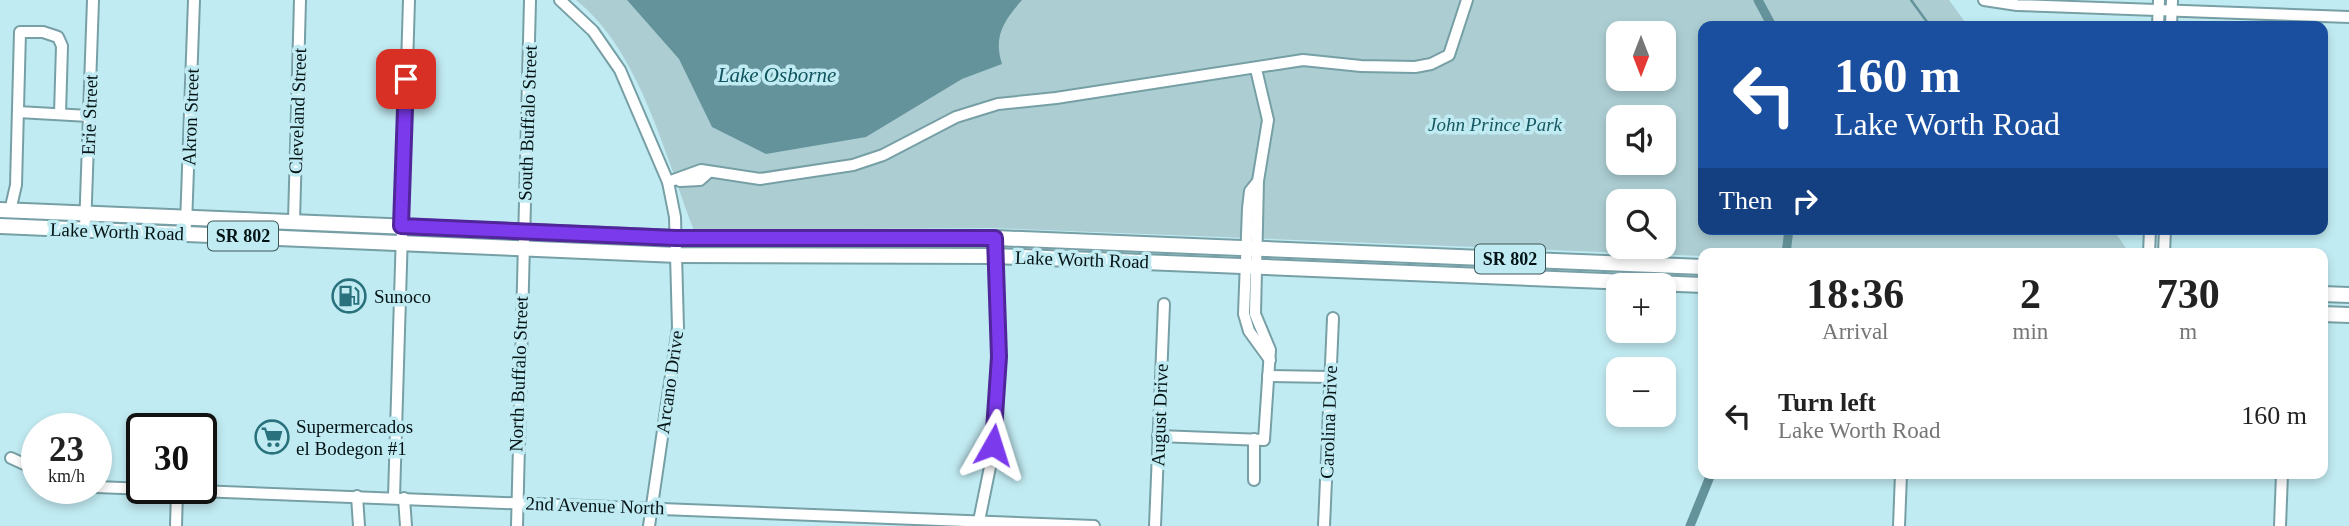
<!DOCTYPE html>
<meta charset="utf-8">
<style>
:root{--surface:#fff;--page:#f2f2f2;--text:#222;--muted:#767676}
body{margin:0;font-family:"Times New Roman",serif;background:var(--page);color:var(--text);height:100vh;display:flex;flex-direction:column;font-size:26px;white-space:nowrap}
*{box-sizing:border-box;margin:0}
p{font-size:23px;color:var(--muted)}
.icon{flex:none;width:38px;height:38px;fill:none;stroke:currentColor;stroke-width:2;stroke-linecap:round;stroke-linejoin:round}
.map{position:relative;flex:1;overflow:hidden}
.side{position:absolute;left:1698px;top:248px;width:630px;height:231px;display:flex;flex-direction:column;background:var(--surface);border-radius:14px;box-shadow:0 4px 10px #0003}
.side>*{flex:none}
.hud{position:absolute;left:1698px;top:21px;width:630px;height:214px;border-radius:14px;box-shadow:0 4px 10px #0003;background:#1a4fa0;color:#fff;overflow:hidden}
.needle{width:46px;rotate:180deg}
.buttons{position:absolute;left:1606px;top:21px;display:grid;gap:14px}
.buttons a{display:grid;place-items:center;width:70px;height:70px;border-radius:14px;background:var(--surface);box-shadow:0 4px 10px #0003;font-size:35px}
.speed{position:absolute;left:21px;top:413px;display:flex;gap:14px;font-size:35px;font-weight:700;text-align:center}
.speed>*{display:grid;place-content:center;width:91px;height:91px;border-radius:50%;background:var(--surface);box-shadow:0 4px 10px #0003;line-height:1}
.speed small{font-size:18px;font-weight:400}
.speed .limit{border:4px solid #111;border-radius:10px;background:#fff;color:#111}
.pin{position:absolute;display:grid;place-items:center;width:60px;height:60px;color:#fff;margin:-30px;border-radius:14px;box-shadow:0 4px 10px #0006}
.me{position:absolute;width:77px;margin:-38px;rotate:6deg;stroke-linejoin:round;filter:drop-shadow(0 0 5px #0008)}
.turn{display:flex;align-items:center;gap:24px;height:147px;padding:0 21px;font-size:32px}
.turn .icon{width:91px;height:91px;stroke-width:2.5}
.turn b{display:block;font-size:49px;line-height:60px}
.then{display:flex;align-items:center;height:66px;padding:0 21px;background:#0003;gap:14px;font-size:26px}
.eta{display:flex;justify-content:space-evenly;align-items:center;height:119px;text-align:center}
.eta b{font-size:42px;font-weight:700;line-height:49px}
ul{padding:0;list-style:none}
li{display:flex;align-items:center;gap:21px;height:98px;padding:0 21px}
li div{flex:1}
li b{display:block;font-size:26px}
li em{font-style:normal}
.map>svg:first-child{display:block}
.green{fill:#acced3;fill-rule:evenodd}
.water{fill:#65939b}
.lines{fill:none;stroke-linecap:round;stroke-linejoin:round}
.stream{stroke:#65939b;stroke-width:2.5}
.canal{stroke:#65939b;stroke-width:9}
.minor-casing{stroke:#779fa6;stroke-width:14}
.major-casing{stroke:#779fa6;stroke-width:18}
.minor{stroke:#fff;stroke-width:10}
.major{stroke:#fff;stroke-width:14}
.route-casing{stroke:#51269a;stroke-width:18}
.route{stroke:#7c3aed;stroke-width:12}
.labels{text-anchor:middle;stroke-width:7;stroke-linejoin:round;paint-order:stroke}
.shield{fill:#c1ebf2;stroke:#3d5457;stroke-width:2}
.shield-label{font-size:18px;font-weight:bold;fill:#041315}
.street-label{font-size:19px;fill:#041315;stroke:#c1ebf2}
.park-label{font-size:19px;font-style:italic;fill:#155861;stroke:#c1ebf2}
.poi-label{font-size:19px;fill:#041315;stroke:#c1ebf2;text-anchor:start}
.water-label{font-size:21px;font-style:italic;fill:#0e535d;stroke:#c1ebf2}
</style>
<div class="map">
<svg width="2349" height="526" viewBox="0 0 2349 526">
<rect width="100%" height="100%" fill="#c1ebf2"/>
<path class="green" d="M576 0H1949L1968 26H1703V229H2113L2130 254 1703 256 990 228 694 230C665 156 640 51 576 0ZM1619 33H1664V79H1619ZM1619 117H1664V163H1619ZM1619 201H1664V247H1619Z"/>
<path class="water" d="M627 0H1022C1004 21 993 36 1002 64L962 79 866 137 766 154 712 127 679 59Z"/>
<g class="lines">
<path class="stream" d="M1911 0 1930 26"/>
<g class="canal">
<path d="M1758 0 1772 26"/>
<path d="M1786 254 1789 229"/>
<path d="M1690 526 1711 474"/>
</g>
<defs>
<g id="minor">
<path d="M560 0 593 31 620 70 668 182 675 217 678 328 649 526"/>
<path d="M1984 0 2017 5 2349 17"/>
<path d="M2158 26 2159 0"/>
<path d="M2171 26 2172 0"/>
<path d="M18 112 89 116"/>
<path d="M680 181 700 180 709 172"/>
<path d="M1258 181 1250 191 1248 208 1244 314 1249 331 1270 360"/>
<path d="M668 182 701 170 760 179 853 165 883 155 956 117 998 104 1056 98 1303 60 1361 66 1415 67 1431 64 1449 55 1467 0"/>
<path d="M10 211 16 185 20 32H43L58 37 62 46 60 114"/>
<path d="M294 221 300 0"/>
<path d="M186 225 194 0"/>
<path d="M85 229 93 0"/>
<path d="M2149 254 2150 229"/>
<path d="M2164 254 2165 229"/>
<path d="M1268 376 1330 377"/>
<path d="M1158 436 1264 440 1270 350 1255 314 1258 181 1268 120 1256 69"/>
<path d="M1254 439V480"/>
<path d="M11 458 37 470"/>
<path d="M96 487 1094 526"/>
<path d="M357 496 359 526"/>
<path d="M394 497 409 0"/>
<path d="M404 498 406 526"/>
<path d="M979 521 991 462 998 392 995 238"/>
<path d="M176 526 177 491"/>
<path d="M517 526 530 0"/>
<path d="M1155 526 1164 304"/>
<path d="M1324 526 1333 318"/>
<path d="M1899 526 1901 474"/>
<path d="M2280 526 2282 474"/>
</g>
<g id="major">
<path d="M0 210 676 238H995L1703 267"/>
<path d="M0 226 677 255 995 256 1703 285"/>
<path d="M2322 294 2349 295"/>
<path d="M2322 314 2349 315"/>
</g>
</defs>
<use href="#minor" class="minor-casing"/>
<use href="#major" class="major-casing"/>
<use href="#minor" class="minor"/>
<use href="#major" class="major"/>
</g>
<g class="lines">
<defs>
<path id="route" d="M406 79 401 226 676 238H995L999 357 993 445"/>
</defs>
<use href="#route" class="route-casing"/>
<use href="#route" class="route"/>
</g>
<defs>
<symbol id="fuel-ring" viewBox="-11 -11 22 22"><circle r="9.5" fill="#c1ebf2" stroke="#29717c" stroke-width="1.5"/><path d="M-5.5-6h7V0h2V4h1.3V-2.5L3-4.5l.8-.8L6-3V5H2.5V1h-1V6h-7ZM-4.2-4.7v3.2H.2V-4.7Z" fill="#29717c"/></symbol>
<symbol id="supermarket-ring" viewBox="-11 -11 22 22"><circle r="9.5" fill="#c1ebf2" stroke="#29717c" stroke-width="1.5"/><path d="M-6-5.5h2.5l.6 2H6L4.5 2H-2.5L-4.4-4H-6ZM-1.5 3.2a1.3 1.3 0 1 0 .1 0ZM3 3.2a1.3 1.3 0 1 0 .1 0Z" fill="#29717c"/></symbol>
</defs>
<g fill-rule="evenodd">
<use href="#fuel-ring" x="330" y="277" width="38" height="38"/>
<use href="#supermarket-ring" x="253" y="418" width="38" height="38"/>
</g>
<g class="labels">
<g class="shield">
<rect x="208" y="221.5" width="70" height="29" rx="5"/>
<rect x="1475" y="244.5" width="70" height="29" rx="5"/>
</g>
<g class="shield-label">
<text x="243" y="242">SR 802</text>
<text x="1510" y="265">SR 802</text>
</g>
<g class="street-label">
<text transform="translate(297 111) rotate(-88)" y="7">Cleveland Street</text>
<text transform="translate(89 115) rotate(-88)" y="7">Erie Street</text>
<text transform="translate(190 117) rotate(-88)" y="7">Akron Street</text>
<text transform="translate(527 123) rotate(-88)" y="7">South Buffalo Street</text>
<text transform="translate(117 231) rotate(2)" y="7">Lake Worth Road</text>
<text transform="translate(1082 259) rotate(2)" y="7">Lake Worth Road</text>
<text transform="translate(518 374) rotate(-88)" y="7">North Buffalo Street</text>
<text transform="translate(669 382) rotate(-82)" y="7">Arcano Drive</text>
<text transform="translate(1159 415) rotate(-88)" y="7">August Drive</text>
<text transform="translate(1328 422) rotate(-88)" y="7">Carolina Drive</text>
<text transform="translate(595 505) rotate(2)" y="7">2nd Avenue North</text>
</g>
<g class="park-label">
<text x="1495" y="131">John Prince Park</text>
</g>
<g class="poi-label">
<text x="374" y="303">Sunoco</text>
<text x="296" y="433">Supermercados<tspan x="296" dy="22">el Bodegon #1</tspan></text>
</g>
<g class="water-label">
<text x="777" y="82">Lake Osborne</text>
</g>
</g>
</svg>
<div class="buttons">
<a><svg class="needle" viewBox="-14 -14 28 28"><path d="M0-13l5 13h-10z" fill="#e53935"/><path d="M0 13l5-13h-10z" fill="#767676"/></svg></a>
<a><svg class="icon" aria-label="sound" viewBox="0 0 24 24"><path d="M4 9h4l5-4v14l-5-4H4zM17 9q2 3 0 6"/></svg></a>
<a><svg class="icon" aria-label="search" viewBox="0 0 24 24"><circle cx="10" cy="10" r="6"/><path d="M15 15l6 6"/></svg></a>
<a>+</a>
<a>−</a>
</div>
<div class="speed"><div>23<small>km/h</small></div><div class="limit">30</div></div>
<div class="pin" style="left:406px;top:79px;background:#d93025"><svg class="icon" aria-label="arrive" viewBox="0 0 24 24"><path d="M6 21V4h12l-3 4 3 4H6"/></svg></div>
<svg class="me" style="left:993px;top:445px" viewBox="-20 -20 40 40"><path d="M0-17L14 15 0 8-14 15z" fill="#7c3aed" stroke="#fff" stroke-width="4"/></svg>
<div class="hud">
<div class="turn"><svg class="icon" aria-label="left" viewBox="0 0 24 24"><path d="M17 20v-9H6M10 6l-5 5 5 5"/></svg><div><b>160 m</b>Lake Worth Road</div></div>
<div class="then">Then<svg class="icon" aria-label="right" viewBox="0 0 24 24"><path d="M7 20v-9h11M14 6l5 5-5 5"/></svg></div>
</div>
<section class="side">
<div class="eta">
<div><b>18:36</b><p>Arrival</p></div>
<div><b>2</b><p>min</p></div>
<div><b>730</b><p>m</p></div>
</div>
<ul>
<li><svg class="icon" aria-label="left" viewBox="0 0 24 24"><path d="M17 20v-9H6M10 6l-5 5 5 5"/></svg><div><b>Turn left</b><p>Lake Worth Road</p></div><em>160 m</em></li>
</ul>
</section>
</div>
